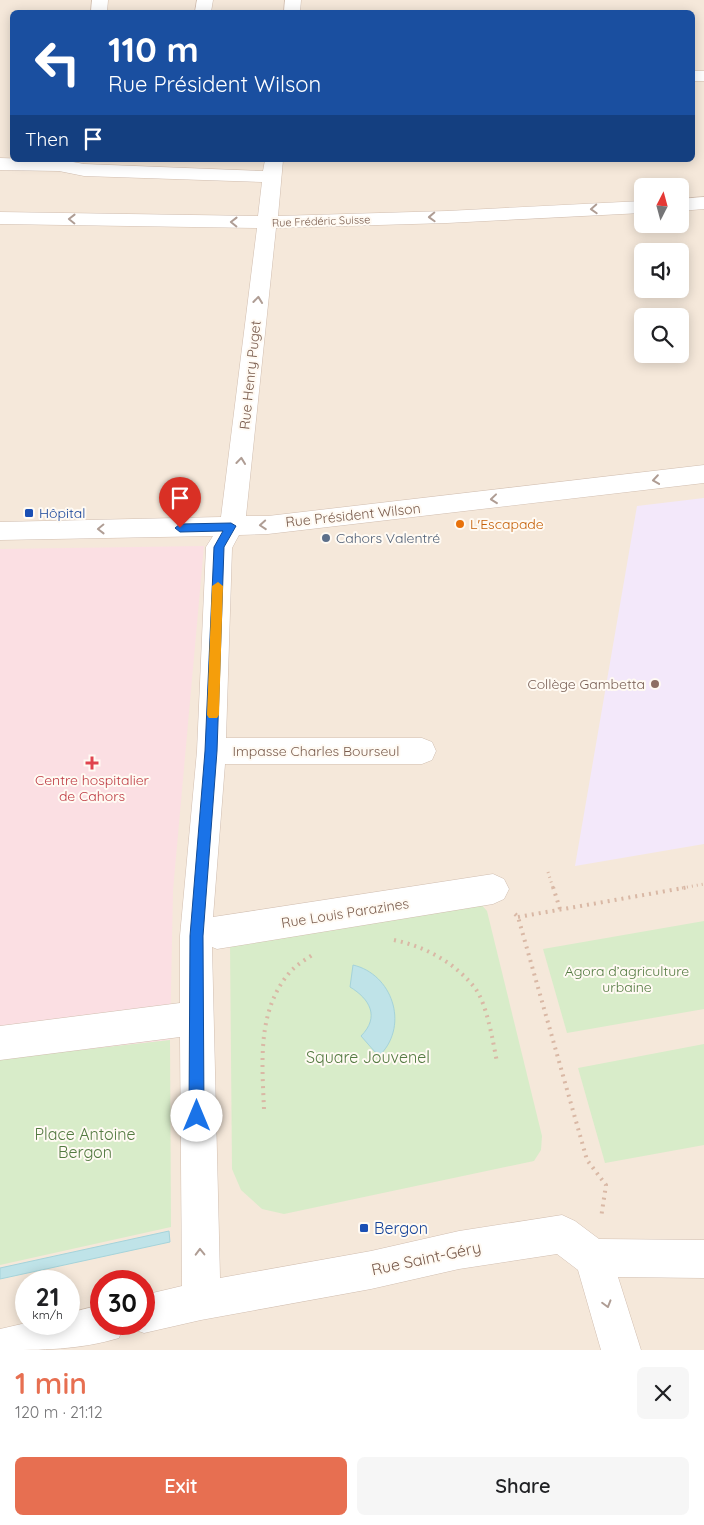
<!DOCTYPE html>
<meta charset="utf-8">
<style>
:root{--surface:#fff;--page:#f6f6f6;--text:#202124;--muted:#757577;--accent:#e76f51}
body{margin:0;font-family:Quicksand,sans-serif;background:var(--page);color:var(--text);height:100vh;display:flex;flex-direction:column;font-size:19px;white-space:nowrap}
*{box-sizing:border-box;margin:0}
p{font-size:16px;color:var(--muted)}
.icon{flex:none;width:28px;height:28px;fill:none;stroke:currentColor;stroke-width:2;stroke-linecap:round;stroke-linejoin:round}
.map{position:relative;height:1350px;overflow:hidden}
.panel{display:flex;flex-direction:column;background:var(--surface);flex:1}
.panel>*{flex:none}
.guide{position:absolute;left:10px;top:10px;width:685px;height:152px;border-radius:8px;box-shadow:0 2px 12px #0003;background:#1a4fa0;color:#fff;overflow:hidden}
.needle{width:32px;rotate:6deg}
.fabs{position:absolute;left:634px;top:178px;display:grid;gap:10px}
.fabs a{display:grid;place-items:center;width:55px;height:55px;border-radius:8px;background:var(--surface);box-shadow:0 2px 12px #0003;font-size:25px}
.speed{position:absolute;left:15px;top:1270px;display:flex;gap:10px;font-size:25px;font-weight:700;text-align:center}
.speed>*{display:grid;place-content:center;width:65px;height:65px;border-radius:50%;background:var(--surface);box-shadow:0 2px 12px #0003;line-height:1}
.speed small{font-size:12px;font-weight:400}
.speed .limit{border:8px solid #d22;background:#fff;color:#111}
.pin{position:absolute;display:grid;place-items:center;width:42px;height:42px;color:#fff;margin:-51px -21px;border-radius:50% 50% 50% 0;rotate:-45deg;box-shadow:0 0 5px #0007}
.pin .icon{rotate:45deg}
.me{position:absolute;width:55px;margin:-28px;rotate:0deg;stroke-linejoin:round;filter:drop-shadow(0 0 4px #0008)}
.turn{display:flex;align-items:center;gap:18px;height:105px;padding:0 15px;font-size:22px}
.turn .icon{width:65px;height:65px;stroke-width:2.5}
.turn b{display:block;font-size:35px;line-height:42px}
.then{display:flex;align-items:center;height:48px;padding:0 15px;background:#0003;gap:10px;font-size:19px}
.round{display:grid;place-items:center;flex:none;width:52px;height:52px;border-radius:8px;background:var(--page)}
.head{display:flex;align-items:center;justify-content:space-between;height:85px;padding:0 15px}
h1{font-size:30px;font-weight:600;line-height:38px;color:var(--accent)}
.cta{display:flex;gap:10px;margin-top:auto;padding:10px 15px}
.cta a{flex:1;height:58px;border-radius:8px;background:var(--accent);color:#fff;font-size:20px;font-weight:600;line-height:58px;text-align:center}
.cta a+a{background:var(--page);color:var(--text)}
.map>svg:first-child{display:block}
.residential{fill:#f5e8da;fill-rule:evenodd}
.education{fill:#f3e8fa}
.medical{fill:#fbdfe3}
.green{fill:#d8ecc9}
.water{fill:#bfe3e8;stroke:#a5d3da}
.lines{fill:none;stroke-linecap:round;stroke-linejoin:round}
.minor-casing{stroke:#d1beb0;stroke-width:1}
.path-far1{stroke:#d9b8a5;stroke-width:3;stroke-dasharray:1 4;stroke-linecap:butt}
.path{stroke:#d9b8a5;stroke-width:4;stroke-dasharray:2 5;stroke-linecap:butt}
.minor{fill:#fff;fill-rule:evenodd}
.oneway{stroke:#af9d94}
.route{fill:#1a73e8;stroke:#114b97}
.slow{fill:#f59e0b}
.transit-dot{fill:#1a4fb4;stroke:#fffaf3;stroke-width:2}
.food-dot{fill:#e8710a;stroke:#fffaf3;stroke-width:2}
.service-dot{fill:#5c6f8a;stroke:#fffaf3;stroke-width:2}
.education-dot{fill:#8d6e63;stroke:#fffaf3;stroke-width:2}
.health-dot{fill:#e0444e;stroke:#fffaf3;stroke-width:2}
.labels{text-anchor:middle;stroke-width:4;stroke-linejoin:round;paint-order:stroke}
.far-street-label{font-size:11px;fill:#7a5c4d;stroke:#fffaf3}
.street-label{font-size:14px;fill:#7a5c4d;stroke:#fffaf3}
.transit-label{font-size:14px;fill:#164399;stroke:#fffaf3;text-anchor:start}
.food-label{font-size:14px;fill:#c56008;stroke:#fffaf3;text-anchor:start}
.service-label{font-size:14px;fill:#4e5e75;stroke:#fffaf3;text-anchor:start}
.education-label{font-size:14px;fill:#785e54;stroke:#fffaf3;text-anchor:end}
.health-label{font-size:14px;fill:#be3a42;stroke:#fffaf3}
.park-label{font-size:14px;fill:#537a41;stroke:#fffaf3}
.near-park-label{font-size:16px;fill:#537a41;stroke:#fffaf3}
.near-transit-label{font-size:16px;fill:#164399;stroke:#fffaf3;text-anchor:start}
.near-street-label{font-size:16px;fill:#7a5c4d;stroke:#fffaf3}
</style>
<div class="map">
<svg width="704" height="1350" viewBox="0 0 704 1350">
<rect width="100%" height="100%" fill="#fdf6ec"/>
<path class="residential" d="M0 0H704V1350H0ZM12 12H692V160H12ZM642 186H680V224H642ZM642 251H680V289H642ZM642 316H680V354H642ZM26 1281H69V1324H26ZM101 1281H144V1324H101Z"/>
<path class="education" d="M704 498V844L575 866 637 506Z"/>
<path class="medical" d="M204 546 173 890 170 1040 0 1059V549Z"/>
<g class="green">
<path d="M479 902 487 911 542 1136 541 1150 534 1161 284 1214 262 1209 241 1190 232 1169 230 943Z"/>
<path d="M704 921V1009L567 1033 543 949Z"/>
<path d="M170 1040 171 1227 0 1265V1059Z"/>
<path d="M704 1044V1145L605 1163 578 1068Z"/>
</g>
<g class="water">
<path d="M353 965C392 974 409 1024 381 1054L375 1052 361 1036C380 1017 370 999 350 987Z"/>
<path d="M169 1231 170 1242 0 1279V1268Z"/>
</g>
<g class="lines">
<defs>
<g id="minor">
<path d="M92 0H108L107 12H91Z"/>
<path d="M197 0H213L211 12H195Z"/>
<path d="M285 0H301L300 12H284Z"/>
<rect x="692" y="71" width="12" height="10"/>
<path d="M0 158 62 160 84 164 263 171 265 160H283L278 216 447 211 642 201V213L447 223 276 228 246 516H268L704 465V483L268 534 239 535 232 548 226 738H422L432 742 436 751 432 760 422 764H225L213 917 493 874 504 879 509 889 504 899 493 904 217 949 212 947 220 1278 371 1251 459 1231 562 1215 575 1221 599 1239 704 1240V1278L618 1277 641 1350H601L578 1270 557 1254 459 1269 371 1289 201 1320 144 1333 130 1328 129 1324H144V1295L182 1286 180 1037 0 1060V1026L180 1003V936L197 751 206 547 213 536 0 540V522L221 517 257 228 0 224V212L258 216 262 182 84 176 59 171 0 170Z"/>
<path d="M704 197V209L680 211V199Z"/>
<path d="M101 1305V1324H124L119 1338C79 1350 42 1350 0 1350V1329L26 1323 69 1324V1313Z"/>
</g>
</defs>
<use href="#minor" class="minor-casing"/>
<g class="path-far1">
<path d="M548 872 553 888"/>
<path d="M682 888 704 884"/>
</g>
<g class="path">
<path d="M553 887 560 909"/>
<path d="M515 914 518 917 587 1160 606 1185 601 1218"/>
<path d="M518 917 689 887"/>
<path d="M394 940C426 947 454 962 475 988 487 1004 493 1042 497 1062"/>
<path d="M264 1109C262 1062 257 1010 290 972 297 964 307 959 315 953"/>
</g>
<use href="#minor" class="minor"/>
</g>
<defs><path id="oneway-chevron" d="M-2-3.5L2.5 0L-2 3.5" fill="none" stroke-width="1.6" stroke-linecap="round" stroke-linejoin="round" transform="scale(1.25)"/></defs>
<g class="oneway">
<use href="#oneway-chevron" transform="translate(594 209) rotate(177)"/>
<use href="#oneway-chevron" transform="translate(432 217) rotate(178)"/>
<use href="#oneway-chevron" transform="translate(72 219) rotate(-179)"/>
<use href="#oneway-chevron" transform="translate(234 222) rotate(-179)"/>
<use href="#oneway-chevron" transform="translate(258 300) rotate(-84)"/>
<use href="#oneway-chevron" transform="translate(241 461) rotate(-84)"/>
<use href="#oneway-chevron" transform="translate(656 480) rotate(172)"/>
<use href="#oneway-chevron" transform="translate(494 499) rotate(174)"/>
<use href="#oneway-chevron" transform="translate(263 525) rotate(176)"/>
<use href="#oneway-chevron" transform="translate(101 529) rotate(179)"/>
<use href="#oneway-chevron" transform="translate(200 1252) rotate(-91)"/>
<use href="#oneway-chevron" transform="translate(607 1304) rotate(74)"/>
</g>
<path class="route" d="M231 523 236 526 224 547 217 751 203 936 204 1116 202 1122 197 1124 191 1122 189 1116 190 936 205 751 214 547 223 531 180 532 175 528 180 524Z"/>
<path class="slow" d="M218 582 223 586 219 715 217 718H209L207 715 212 586Z"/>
<g class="transit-dot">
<rect x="24" y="508" width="10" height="10" rx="2.5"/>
<rect x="359" y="1223" width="10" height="10" rx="2.5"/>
</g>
<circle class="food-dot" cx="460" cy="524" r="5"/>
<circle class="service-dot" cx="326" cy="538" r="5"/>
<circle class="education-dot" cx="655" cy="684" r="5"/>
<path class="health-dot" d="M89.5 755.5h5v5h5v5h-5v5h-5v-5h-5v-5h5z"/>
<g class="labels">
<g class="far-street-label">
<text transform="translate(321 221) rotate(-2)" y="4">Rue Frédéric Suisse</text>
</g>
<g class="street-label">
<text transform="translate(250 375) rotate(-84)" y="5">Rue Henry Puget</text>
<text transform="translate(353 515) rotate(-6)" y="5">Rue Président Wilson</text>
<text x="316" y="756">Impasse Charles Bourseul</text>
<text transform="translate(345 913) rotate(-9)" y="5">Rue Louis Parazines</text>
</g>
<g class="transit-label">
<text x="39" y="518">Hôpital</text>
</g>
<g class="food-label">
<text x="470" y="529">L'Escapade</text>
</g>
<g class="service-label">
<text x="336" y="543">Cahors Valentré</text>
</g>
<g class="education-label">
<text x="645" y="689">Collège Gambetta</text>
</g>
<g class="health-label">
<text x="92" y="785">Centre hospitalier<tspan x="92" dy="16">de Cahors</tspan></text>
</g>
<g class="park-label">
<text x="627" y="976">Agora d’agriculture<tspan x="627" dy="16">urbaine</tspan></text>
</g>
<g class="near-park-label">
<text x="368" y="1063">Square Jouvenel</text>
<text x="85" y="1140">Place Antoine<tspan x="85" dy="18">Bergon</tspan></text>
</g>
<g class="near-transit-label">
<text x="374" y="1234">Bergon</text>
</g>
<g class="near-street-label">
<text transform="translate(426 1258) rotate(-12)" y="6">Rue Saint-Géry</text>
</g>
</g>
</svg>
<div class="fabs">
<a><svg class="needle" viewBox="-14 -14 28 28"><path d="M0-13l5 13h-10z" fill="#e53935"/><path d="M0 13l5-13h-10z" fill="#757577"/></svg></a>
<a><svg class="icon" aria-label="sound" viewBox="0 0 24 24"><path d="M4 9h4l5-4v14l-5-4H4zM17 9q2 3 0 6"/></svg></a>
<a><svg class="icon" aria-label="search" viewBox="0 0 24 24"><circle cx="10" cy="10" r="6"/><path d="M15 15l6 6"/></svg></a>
</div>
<div class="speed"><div>21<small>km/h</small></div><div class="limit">30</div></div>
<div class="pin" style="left:180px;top:528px;background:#d93025"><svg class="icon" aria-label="arrive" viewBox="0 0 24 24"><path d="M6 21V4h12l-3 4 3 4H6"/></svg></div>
<svg class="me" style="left:197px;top:1116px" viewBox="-20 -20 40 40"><circle r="19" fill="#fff"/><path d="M0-13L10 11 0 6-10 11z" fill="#1a73e8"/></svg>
<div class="guide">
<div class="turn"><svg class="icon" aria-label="left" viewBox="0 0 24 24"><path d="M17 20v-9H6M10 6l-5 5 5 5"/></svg><div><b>110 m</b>Rue Président Wilson</div></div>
<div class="then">Then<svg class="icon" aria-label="arrive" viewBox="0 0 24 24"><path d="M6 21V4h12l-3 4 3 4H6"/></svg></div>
</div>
</div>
<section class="panel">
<div class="head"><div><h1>1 min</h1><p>120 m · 21:12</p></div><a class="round"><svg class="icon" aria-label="close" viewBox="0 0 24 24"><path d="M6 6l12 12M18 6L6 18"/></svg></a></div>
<div class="cta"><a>Exit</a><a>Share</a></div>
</section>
